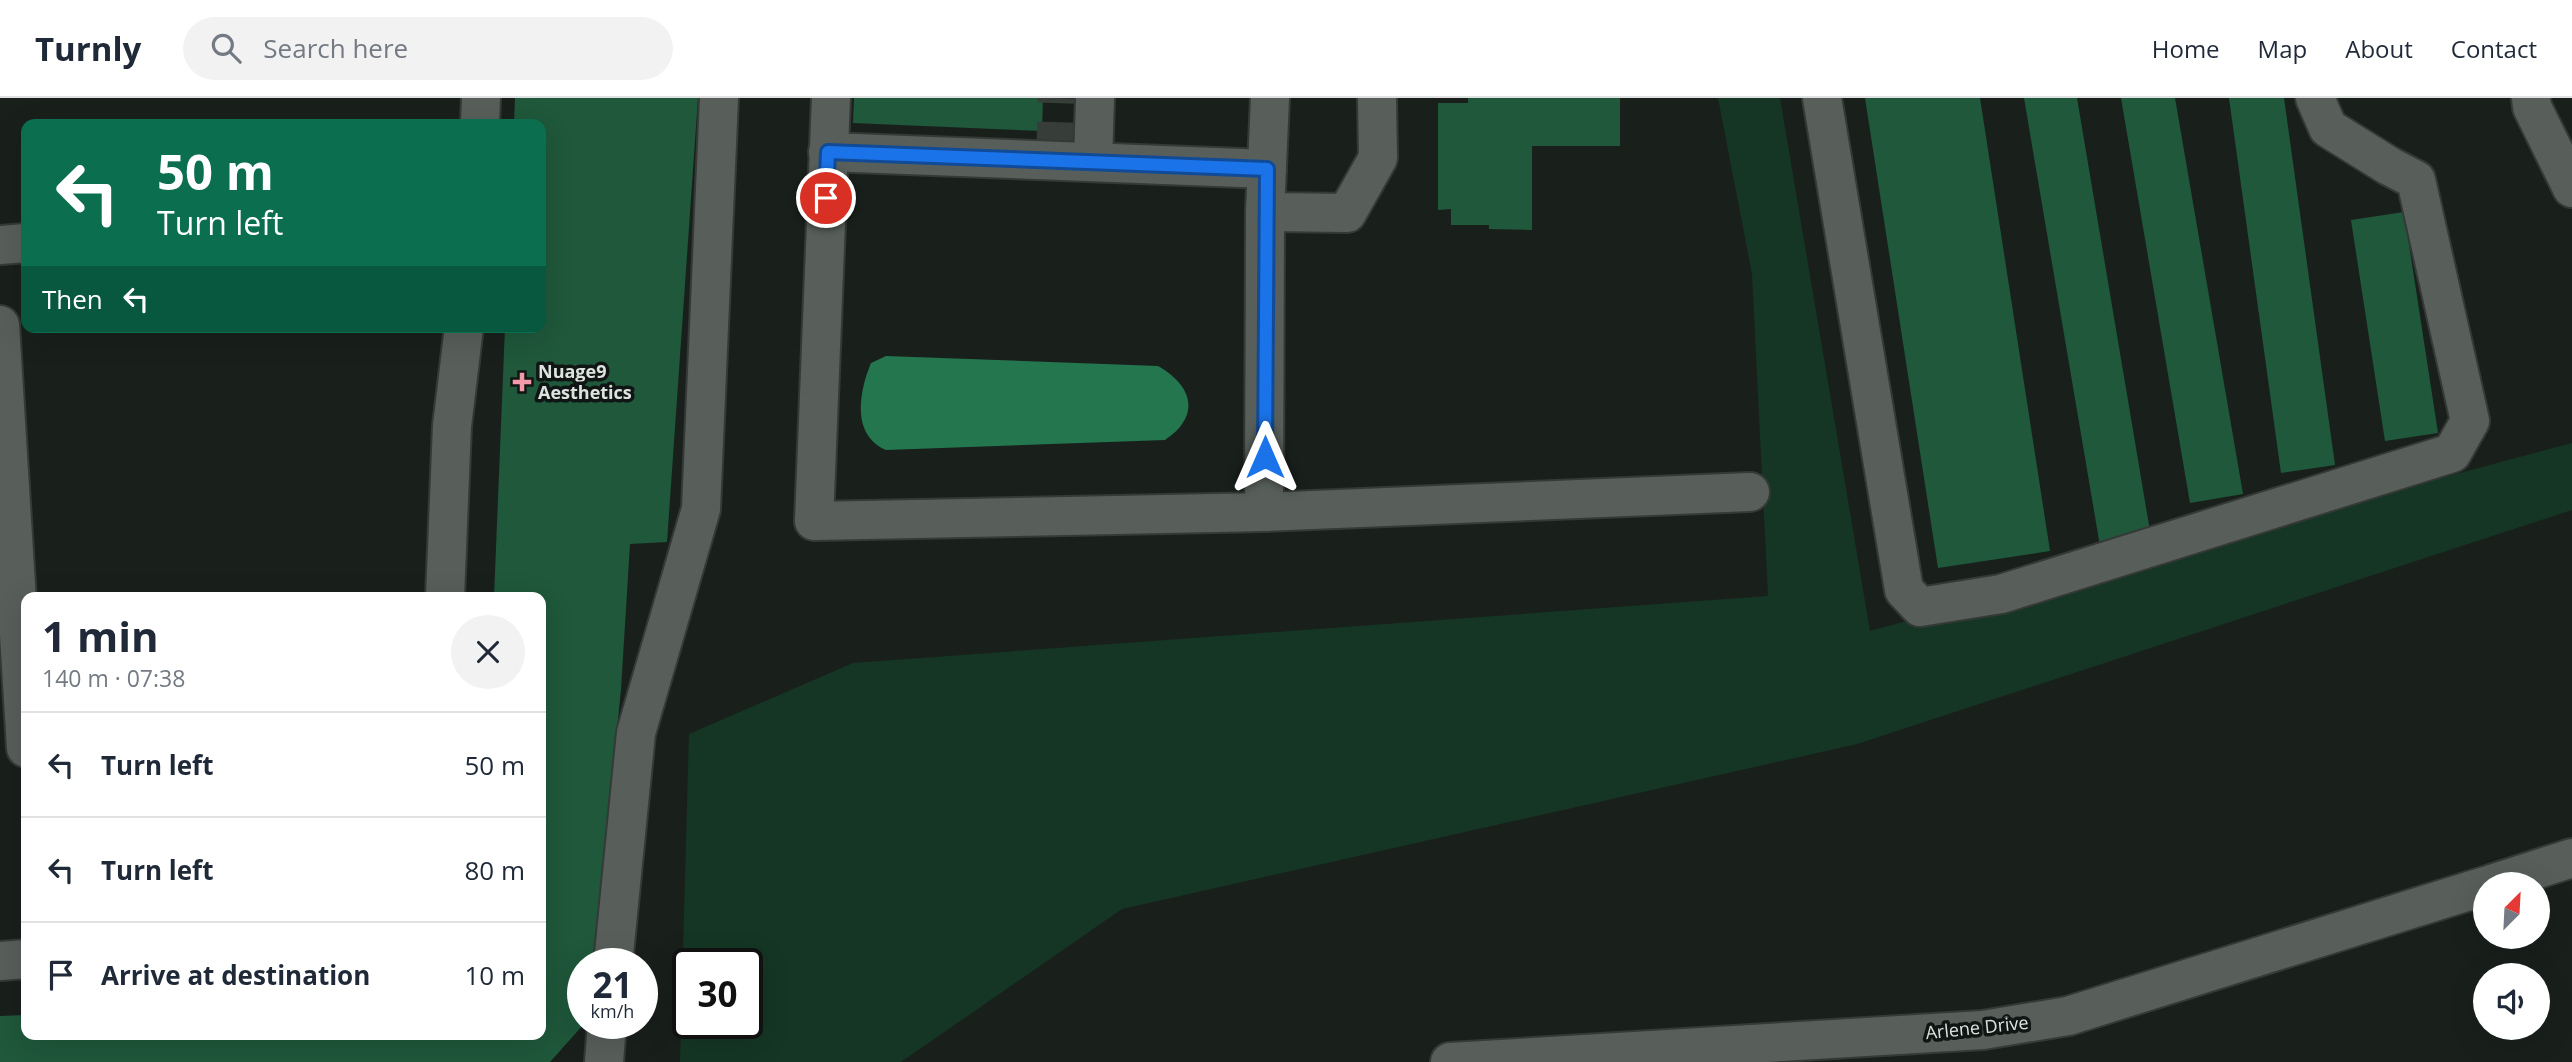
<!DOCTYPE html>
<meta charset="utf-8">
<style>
:root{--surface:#fff;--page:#f2f2f3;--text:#1f2937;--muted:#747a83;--line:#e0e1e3}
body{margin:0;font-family:"Open Sans",sans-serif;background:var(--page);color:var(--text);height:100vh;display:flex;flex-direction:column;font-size:26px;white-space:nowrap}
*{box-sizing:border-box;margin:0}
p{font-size:23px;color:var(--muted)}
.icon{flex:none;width:38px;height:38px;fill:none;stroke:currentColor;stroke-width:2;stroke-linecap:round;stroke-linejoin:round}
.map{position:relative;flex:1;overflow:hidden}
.side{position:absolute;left:21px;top:494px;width:525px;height:448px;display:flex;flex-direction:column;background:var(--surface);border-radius:14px;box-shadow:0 7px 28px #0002}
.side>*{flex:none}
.banner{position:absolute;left:21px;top:21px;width:525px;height:214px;border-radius:14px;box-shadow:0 7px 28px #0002;background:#0b6e4f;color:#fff;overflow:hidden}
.needle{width:46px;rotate:24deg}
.fabs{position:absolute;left:2473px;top:774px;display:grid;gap:14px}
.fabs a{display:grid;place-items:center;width:77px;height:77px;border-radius:50%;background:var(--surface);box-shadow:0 7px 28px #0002;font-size:35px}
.speed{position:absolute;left:567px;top:850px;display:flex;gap:14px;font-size:35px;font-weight:700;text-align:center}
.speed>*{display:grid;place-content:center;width:91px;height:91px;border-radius:50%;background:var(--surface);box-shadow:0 7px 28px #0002;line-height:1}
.speed small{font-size:18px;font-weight:400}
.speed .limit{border:4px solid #111;border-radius:10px;background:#fff;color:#111}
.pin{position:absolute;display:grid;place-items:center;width:60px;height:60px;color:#fff;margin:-30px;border:4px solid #fff;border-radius:50%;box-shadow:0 2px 7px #0007}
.me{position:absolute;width:77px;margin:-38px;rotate:0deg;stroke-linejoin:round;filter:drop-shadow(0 0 5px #0008)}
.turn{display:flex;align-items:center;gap:24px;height:147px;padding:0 21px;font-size:32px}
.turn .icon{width:91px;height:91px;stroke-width:2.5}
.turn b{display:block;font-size:49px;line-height:60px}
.then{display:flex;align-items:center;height:66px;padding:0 21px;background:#0003;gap:14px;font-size:26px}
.round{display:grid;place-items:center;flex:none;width:74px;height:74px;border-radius:37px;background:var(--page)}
.headline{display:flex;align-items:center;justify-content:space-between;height:119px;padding:0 21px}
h1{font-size:42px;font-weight:700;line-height:52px}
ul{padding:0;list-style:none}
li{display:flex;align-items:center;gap:21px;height:105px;padding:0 21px;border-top:2px solid var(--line)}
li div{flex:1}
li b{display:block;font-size:26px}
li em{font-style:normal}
header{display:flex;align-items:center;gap:42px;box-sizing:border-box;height:98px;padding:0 35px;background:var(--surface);border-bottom:2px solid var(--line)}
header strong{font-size:33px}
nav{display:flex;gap:38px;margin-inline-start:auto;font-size:24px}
.search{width:490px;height:63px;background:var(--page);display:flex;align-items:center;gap:18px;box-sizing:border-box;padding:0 24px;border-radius:38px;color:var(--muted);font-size:26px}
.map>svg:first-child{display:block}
.green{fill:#153624;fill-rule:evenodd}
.water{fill:#23764e}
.building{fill:#1f583b}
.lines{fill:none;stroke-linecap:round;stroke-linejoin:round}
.minor-tunnel{stroke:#373d39;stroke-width:38;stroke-dasharray:38 19;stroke-linecap:butt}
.minor-casing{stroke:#353937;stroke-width:42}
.minor{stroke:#585f5a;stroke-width:38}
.route-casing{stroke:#114b97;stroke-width:18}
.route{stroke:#1a73e8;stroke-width:12}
.poi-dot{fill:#f39aaa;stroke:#101613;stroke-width:2.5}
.labels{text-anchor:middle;stroke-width:7;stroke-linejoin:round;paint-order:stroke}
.poi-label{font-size:18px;font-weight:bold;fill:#dfe3e0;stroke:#101613;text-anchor:start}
.street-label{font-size:18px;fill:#dfe3e0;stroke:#101613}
</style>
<header>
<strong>Turnly</strong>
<div class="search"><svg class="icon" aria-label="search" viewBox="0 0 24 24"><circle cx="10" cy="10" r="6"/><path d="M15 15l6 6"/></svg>Search here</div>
<nav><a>Home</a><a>Map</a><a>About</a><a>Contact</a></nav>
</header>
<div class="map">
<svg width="2572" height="964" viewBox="0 0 2572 964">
<rect width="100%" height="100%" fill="#19201c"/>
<path class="green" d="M1718 0H1780L1870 533 2572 345V412L1857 646 1122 811 901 964H680L689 636 853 565 1768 498 1752 176ZM688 866H747V926H688Z"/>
<path class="water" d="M886 258 1158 268C1193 288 1201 318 1165 342L886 352C851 337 859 294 871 265Z"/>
<g class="building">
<path d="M515 0H698L667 444 630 446 621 591 594 866H583L584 926 550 964H0V918L26 917V936H541V499H494L505 229H541V26H514Z"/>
<path d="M854 0H1043L1042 33 853 25Z"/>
<path d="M1468 0H1620V48H1532V132L1489 131V127H1451V111L1438 112V5H1468Z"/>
<path d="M1865 0H1980L2050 453 1938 470Z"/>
<path d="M2024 0H2077L2151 439 2100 448Z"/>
<path d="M2121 0H2175L2243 396 2190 405Z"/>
<path d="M2229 0H2284L2335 367 2281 375Z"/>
<path d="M2404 114 2438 335 2385 343 2351 122Z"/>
</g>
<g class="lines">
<path class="minor-tunnel" d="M1055 62 1057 0"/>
<defs>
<g id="minor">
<path d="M831 0 814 423 1264 414 1750 394"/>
<path d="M1822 0 1904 492 1920 509 2001 496 2452 355 2470 323 2416 82 2389 68 2328 30 2315 0"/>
<path d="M2531 0 2532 9 2572 90"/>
<path d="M480 26 481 0"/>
<path d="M828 54 1267 71"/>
<path d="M1093 64 1095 0"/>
<path d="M1265 114 1347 115 1378 60 1377 0"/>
<path d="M0 147 26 145"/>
<path d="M0 227 26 650"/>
<path d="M1264 414 1265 114 1270 0"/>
<path d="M445 499 452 328 464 229"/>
<path d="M2491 786 2572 760"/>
<path d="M0 863 26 861"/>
<path d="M613 866 636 635 701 411 719 0"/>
<path d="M604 964 607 926"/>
<path d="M1450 964 1983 932 2068 918 2485 788"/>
</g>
</defs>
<use href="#minor" class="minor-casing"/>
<use href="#minor" class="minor"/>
</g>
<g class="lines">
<defs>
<path id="route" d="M826 100 828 54 1267 71 1265 359"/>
</defs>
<use href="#route" class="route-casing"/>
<use href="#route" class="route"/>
</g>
<path class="poi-dot" d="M518.5 273.5h7v7h7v7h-7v7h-7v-7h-7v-7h7z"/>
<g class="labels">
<g class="poi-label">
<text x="538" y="280">Nuage9<tspan x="538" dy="21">Aesthetics</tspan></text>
</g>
<g class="street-label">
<text transform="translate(1977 930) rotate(-6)" y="6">Arlene Drive</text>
</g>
</g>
</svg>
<div class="fabs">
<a><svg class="needle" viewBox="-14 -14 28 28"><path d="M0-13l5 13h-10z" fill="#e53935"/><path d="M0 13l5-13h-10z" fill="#747a83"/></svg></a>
<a><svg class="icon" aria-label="sound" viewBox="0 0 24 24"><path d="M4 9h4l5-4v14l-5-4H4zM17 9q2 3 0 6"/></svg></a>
</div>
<div class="speed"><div>21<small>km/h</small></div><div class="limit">30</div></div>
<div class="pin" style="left:826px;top:100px;background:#d93025"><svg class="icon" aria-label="arrive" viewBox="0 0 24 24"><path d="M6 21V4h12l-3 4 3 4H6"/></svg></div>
<svg class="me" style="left:1265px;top:359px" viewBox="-20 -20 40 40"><path d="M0-17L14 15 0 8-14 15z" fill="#1a73e8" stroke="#fff" stroke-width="4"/></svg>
<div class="banner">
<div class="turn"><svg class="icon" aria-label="left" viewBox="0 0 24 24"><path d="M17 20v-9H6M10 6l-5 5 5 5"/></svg><div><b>50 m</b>Turn left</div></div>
<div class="then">Then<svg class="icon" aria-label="left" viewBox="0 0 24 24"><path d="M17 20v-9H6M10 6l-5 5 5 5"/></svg></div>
</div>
<section class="side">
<div class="headline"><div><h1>1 min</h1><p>140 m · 07:38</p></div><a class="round"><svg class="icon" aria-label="close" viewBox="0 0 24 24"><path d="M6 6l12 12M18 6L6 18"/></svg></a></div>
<ul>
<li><svg class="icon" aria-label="left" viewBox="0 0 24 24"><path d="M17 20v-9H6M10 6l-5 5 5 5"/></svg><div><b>Turn left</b></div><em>50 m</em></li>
<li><svg class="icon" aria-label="left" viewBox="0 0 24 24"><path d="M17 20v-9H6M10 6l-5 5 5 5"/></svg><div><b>Turn left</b></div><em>80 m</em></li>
<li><svg class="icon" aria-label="arrive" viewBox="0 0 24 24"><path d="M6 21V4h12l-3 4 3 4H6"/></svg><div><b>Arrive at destination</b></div><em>10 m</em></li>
</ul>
</section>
</div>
